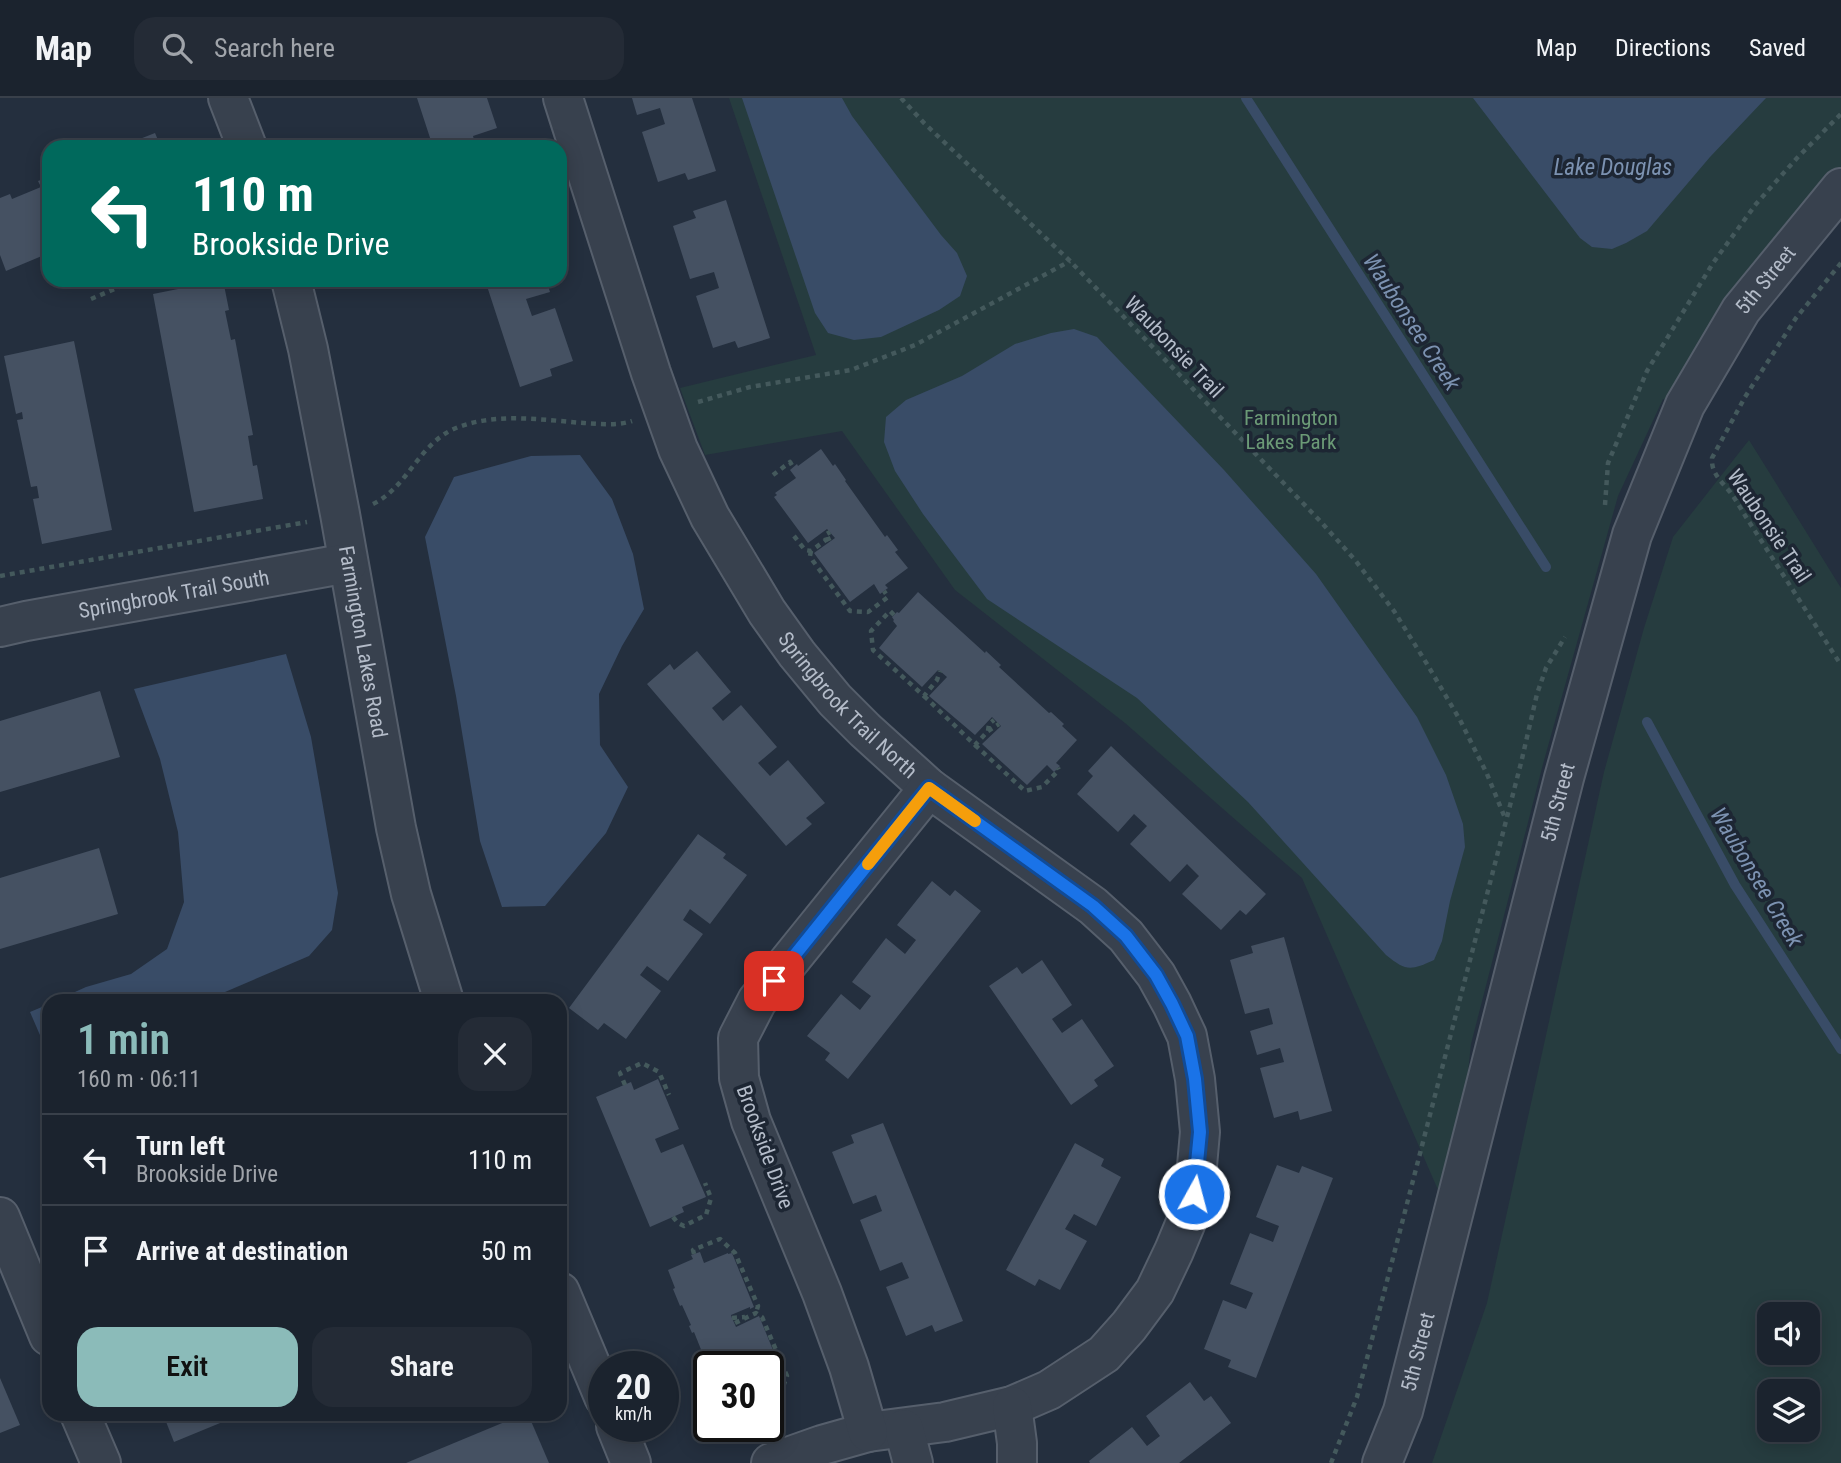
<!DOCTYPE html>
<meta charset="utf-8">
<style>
:root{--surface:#1b232e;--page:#242b36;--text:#f1f3f6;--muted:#a0a4aa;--line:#39404a;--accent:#8bbbb9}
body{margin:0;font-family:"Roboto Condensed",sans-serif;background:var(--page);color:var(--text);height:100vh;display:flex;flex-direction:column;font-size:26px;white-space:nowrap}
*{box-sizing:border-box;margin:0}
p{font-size:23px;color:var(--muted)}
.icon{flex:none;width:38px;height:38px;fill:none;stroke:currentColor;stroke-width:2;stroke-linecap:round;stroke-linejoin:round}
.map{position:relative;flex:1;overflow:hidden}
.side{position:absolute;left:42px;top:896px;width:525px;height:427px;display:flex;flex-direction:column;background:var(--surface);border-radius:21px;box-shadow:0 4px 18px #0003,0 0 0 2px var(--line)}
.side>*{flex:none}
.top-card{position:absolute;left:42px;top:42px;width:525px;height:147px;border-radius:21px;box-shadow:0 4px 18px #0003,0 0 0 2px var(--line);background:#00695c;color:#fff;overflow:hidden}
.fabs{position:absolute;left:1757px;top:1204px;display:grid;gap:14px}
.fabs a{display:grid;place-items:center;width:63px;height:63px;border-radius:14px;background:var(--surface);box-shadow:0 4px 18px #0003,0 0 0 2px var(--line);font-size:35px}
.speed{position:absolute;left:588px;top:1253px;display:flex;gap:14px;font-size:35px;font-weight:700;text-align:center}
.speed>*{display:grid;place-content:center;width:91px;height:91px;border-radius:50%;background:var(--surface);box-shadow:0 4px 18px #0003,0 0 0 2px var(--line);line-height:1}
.speed small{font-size:18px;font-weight:400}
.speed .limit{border:4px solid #111;border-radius:10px;background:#fff;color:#111}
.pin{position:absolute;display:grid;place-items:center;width:60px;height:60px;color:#fff;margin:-30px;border-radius:14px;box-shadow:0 4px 10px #0006}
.me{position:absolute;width:77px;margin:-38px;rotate:7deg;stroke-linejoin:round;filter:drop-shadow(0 0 5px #0008)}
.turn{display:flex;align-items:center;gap:24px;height:147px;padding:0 35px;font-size:32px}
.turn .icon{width:91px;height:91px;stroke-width:2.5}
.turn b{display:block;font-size:49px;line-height:60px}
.round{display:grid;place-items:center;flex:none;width:74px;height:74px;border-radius:21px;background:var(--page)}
.summary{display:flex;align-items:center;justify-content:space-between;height:119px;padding:0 35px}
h1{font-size:42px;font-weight:600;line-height:52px;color:var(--accent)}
.action{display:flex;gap:14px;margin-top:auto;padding:14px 35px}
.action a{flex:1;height:80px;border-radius:21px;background:var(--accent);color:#111;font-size:28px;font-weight:600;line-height:80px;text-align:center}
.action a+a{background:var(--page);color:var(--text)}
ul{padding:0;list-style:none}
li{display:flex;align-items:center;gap:21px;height:91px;padding:0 35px;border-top:2px solid var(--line)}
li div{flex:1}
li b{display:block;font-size:26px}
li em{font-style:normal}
header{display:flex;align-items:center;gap:42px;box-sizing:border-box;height:98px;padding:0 35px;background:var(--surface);border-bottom:2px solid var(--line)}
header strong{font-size:33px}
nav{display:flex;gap:38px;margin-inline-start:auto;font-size:24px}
.search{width:490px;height:63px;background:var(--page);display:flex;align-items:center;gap:18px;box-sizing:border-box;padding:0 24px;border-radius:21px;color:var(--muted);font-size:26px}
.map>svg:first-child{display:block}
.green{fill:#263c3f;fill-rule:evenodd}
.water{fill:#394c67}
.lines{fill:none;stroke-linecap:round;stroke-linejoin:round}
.stream{stroke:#394c67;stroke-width:10}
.building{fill:#455162}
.minor-casing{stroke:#565f6c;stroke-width:42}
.path{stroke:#44595c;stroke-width:4.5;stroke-dasharray:5 5;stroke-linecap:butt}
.minor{stroke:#38414e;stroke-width:38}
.route-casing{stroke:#114b97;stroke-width:18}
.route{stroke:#1a73e8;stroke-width:12}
.slow{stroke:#f59e0b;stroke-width:12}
.labels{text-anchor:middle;stroke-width:7;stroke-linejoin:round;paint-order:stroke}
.street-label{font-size:21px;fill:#b4bcc9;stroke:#1d2633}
.park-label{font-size:21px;fill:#6b9a76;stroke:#1d2633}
.water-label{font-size:23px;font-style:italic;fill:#7c92b1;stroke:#1d2633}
</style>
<header>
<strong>Map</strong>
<div class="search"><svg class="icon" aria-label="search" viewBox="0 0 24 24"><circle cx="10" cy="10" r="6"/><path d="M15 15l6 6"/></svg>Search here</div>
<nav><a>Map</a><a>Directions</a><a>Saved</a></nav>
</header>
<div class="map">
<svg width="1841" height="1365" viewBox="0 0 1841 1365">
<rect width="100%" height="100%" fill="#242f3e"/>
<g class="green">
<path d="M729 0H1841V90L1685 307 1663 301 1618 398 1543 666 1471 946 1452 1124 1302 780 1125 625 955 492 842 333 705 357 680 290 816 257Z"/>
<path d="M1749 342 1841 490V1365H1432L1487 1205 1604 674 1644 530 1673 439ZM1808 1216V1255H1769V1216ZM1808 1293V1332H1769V1293Z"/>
</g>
<g class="water">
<path d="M742 0H842L852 18 941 137 957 155 967 178 960 198 939 212 881 239 854 242 828 235 815 215Z"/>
<path d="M1473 0H1766L1710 59 1647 133 1626 145 1612 151 1592 149 1580 140Z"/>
<path d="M1074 231 1097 239 1224 372 1316 476 1417 619 1446 677 1463 726 1465 749 1450 803 1442 843 1434 862C1410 873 1406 873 1386 857L1248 704 1137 600 987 501 923 416 895 373 884 344 886 319 906 302 962 278 1015 246 1051 235Z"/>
<path d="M580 357 612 401 633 456 644 511 622 548 599 596 600 647 628 689 606 735 545 808 502 809 480 743 456 598 425 439 454 379 531 358Z"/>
<path d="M286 556 311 639 338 795 332 832 309 858 204 903H55L86 889 131 876 167 851 184 804 178 734 160 661 134 591Z"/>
<path d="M49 906V958L30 914Z"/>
</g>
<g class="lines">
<g class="stream">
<path d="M1246 0 1546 469"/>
<path d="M1647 624 1735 787 1841 951"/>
</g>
</g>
<g class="building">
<path d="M417 0H487L497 30 473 38 476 49H433Z"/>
<path d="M632 0H692L716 73 688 82 685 75 658 84 642 34 665 26 660 10 637 17Z"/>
<path d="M155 35 161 49H128L127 46Z"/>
<path d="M49 79V155L6 173 0 157V100L10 96 12 101 41 89 38 83Z"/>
<path d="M726 102 770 240 738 250 735 243 713 250 696 198 719 190 714 174 690 181 673 128 696 120 693 113Z"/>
<path d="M223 182 229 212 225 213 231 242 235 241 253 337 248 338 253 368 257 367 263 401 194 414 153 196Z"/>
<path d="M485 182H546L550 194 526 201 532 218 555 210 573 263 550 271 552 278 520 289Z"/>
<path d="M74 243 112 432 42 446 33 401 39 400 37 388 31 389 17 322 23 321 22 314 16 316 4 258Z"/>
<path d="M821 351 833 368 835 366 846 382 845 383 885 439 887 437 898 452 895 454 908 470 885 487 888 490 880 496 874 486 850 504 814 455 835 440 827 431 808 445 774 399 777 397 775 395 796 380 790 372 797 366 798 368Z"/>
<path d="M918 494 985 555 986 553 1001 567 999 569 1049 615 1051 614 1064 626 1062 628 1077 642 1056 665 1060 668 1054 674 1047 667 1027 687 982 646 1001 628 992 619 975 637 929 598 947 579 940 573 938 572 922 589 879 550 897 528 893 523 894 522 892 519 897 514 899 515Z"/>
<path d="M697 553 731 594 712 610 723 623 741 607 777 649 758 665 770 678 788 662 825 705 806 720 812 726 786 748 647 586 670 566 674 572Z"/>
<path d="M100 593 120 659 0 694V623Z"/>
<path d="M1111 648 1266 796 1246 817 1240 812 1221 832 1182 796 1199 778 1187 766 1170 784 1130 746 1147 728 1134 716 1118 734 1077 696 1093 678 1088 673Z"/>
<path d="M698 736 726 756 723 760 747 777 710 826 690 811 683 822 703 836 668 883 647 868 640 877 661 893 626 941 604 925 598 932 569 910Z"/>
<path d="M99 750 118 816 0 851V780Z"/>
<path d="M932 783 950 798 955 792 981 813 848 981 825 962 830 955 807 938 841 896 860 912 871 898 852 884 886 840 905 856 916 842 897 827Z"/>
<path d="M1284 839 1332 1013 1300 1022 1298 1013 1274 1020 1260 970 1284 964 1280 950 1257 957 1250 933 1273 926 1269 910 1245 916 1230 862 1253 855 1251 848Z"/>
<path d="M1042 862 1072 907 1052 921 1062 935 1082 921 1114 968 1094 982 1098 988 1071 1007 989 888 1017 869 1022 876Z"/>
<path d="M658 981 679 1031 655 1041 661 1055 683 1046 706 1099 682 1109 684 1114 650 1129 596 999 631 984 634 992Z"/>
<path d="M49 1018V1039L42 1021Z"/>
<path d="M883 1025 963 1223 935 1234 932 1227 906 1238 886 1189 909 1180 902 1164 880 1173 860 1122 882 1113 876 1097 853 1106 832 1054 854 1045 851 1037Z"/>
<path d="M1075 1045 1104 1061 1101 1068 1121 1079 1096 1128 1074 1116 1065 1131 1087 1143 1060 1192 1039 1181 1035 1188 1006 1172Z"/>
<path d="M1277 1067 1299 1075 1302 1068 1333 1080 1256 1280 1228 1269 1231 1262 1204 1251 1223 1202 1246 1211 1253 1195 1230 1186 1250 1135 1273 1144 1279 1128 1256 1119Z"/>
<path d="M700 1154 704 1165 728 1155V1156L732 1155 754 1209 750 1211V1209L731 1217 732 1220 736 1229 759 1218 782 1274 768 1280V1269H708L694 1234 692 1235 689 1228 691 1227 682 1207 680 1208 673 1191 675 1190 668 1172 693 1161 691 1157Z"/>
<path d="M0 1280 20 1327 0 1335Z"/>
<path d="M1190 1284 1204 1303 1211 1298 1231 1325 1179 1365H1090L1089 1363 1132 1329 1147 1348 1160 1338 1146 1318Z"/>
<path d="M163 1316H242L174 1344Z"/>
<path d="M524 1316H528L549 1365H406Z"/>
</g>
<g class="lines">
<defs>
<g id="minor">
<path d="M228 0 247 49"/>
<path id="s1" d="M563 0 651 275 678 351 710 419 767 514 797 556 835 602 865 632 929 690 1093 808 1126 838 1156 877 1172 906 1187 938 1195 981 1200 1034 1196 1079 1191 1112 1174 1153 1155 1193 1129 1228 1104 1256 1049 1292 1012 1308 945 1324 868 1334 822 1347 771 1365"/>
<path id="s2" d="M291 182 308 251 340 416 396 730 411 796 444 903"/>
<path id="s3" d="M0 529 26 523 348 465"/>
<path d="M0 1119 49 1238"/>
<path d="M560 1194 604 1299"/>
<path d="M1012 1308 1017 1345V1365"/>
<path d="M80 1316 101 1365"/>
<path d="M616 1328 631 1365"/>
<path d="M904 1331 913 1365"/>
<path d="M868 1334 849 1269 822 1195 751 1023 739 980 738 940 757 903 929 690"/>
<path id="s4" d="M1382 1365 1403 1313 1564 680 1632 437 1685 307 1741 212 1841 90"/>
</g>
</defs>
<use href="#minor" class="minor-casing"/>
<g class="path">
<path d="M901 0 924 25 1070 163 1322 425 1355 462 1394 513 1427 566 1460 622 1487 676 1505 720"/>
<path d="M1841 165 1796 220 1745 299 1712 360C1711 375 1721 383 1730 394 1736 402 1741 411 1746 419L1841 567"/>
<path d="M91 201 124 187"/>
<path d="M698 304 750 289 851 272 915 247 1070 163"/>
<path d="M773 377 790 364 793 369"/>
<path d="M373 406C408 389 419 345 456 330 496 314 542 322 584 325 600 326 617 328 632 323"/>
<path d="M1605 407 1608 365 1647 273 1713 165 1756 106 1797 60 1841 16"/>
<path d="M794 438 805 452 811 453 826 442 825 437 830 434"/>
<path d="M826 442 833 439"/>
<path d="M811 453 810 458 813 463 850 513 868 514 888 499 884 493"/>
<path d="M0 478 307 424"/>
<path d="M894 517 890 513 871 533 873 552 924 598 937 582 940 573"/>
<path d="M924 598 975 647 988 633 989 626 994 622"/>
<path d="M988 633 999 626"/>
<path d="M975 647 1025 693 1042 689 1059 672 1058 670"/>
<path d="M625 987 620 975 642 965 659 974 669 997"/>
<path d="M673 1119 678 1125 684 1128 706 1117 711 1100 705 1085"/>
<path d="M694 1156 693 1152 720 1141 735 1155 758 1208 756 1215"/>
<path d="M732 1220 745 1219"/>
<path d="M735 1225 756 1215 762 1219 787 1278 781 1294 768 1300"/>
<path d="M1331 1365 1357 1299 1521 665 1537 596 1546 570 1565 539"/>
</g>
<use href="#minor" class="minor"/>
</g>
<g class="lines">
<defs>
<path id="route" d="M774 883 929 690 1093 808 1126 838 1156 877 1172 906 1187 938 1195 981 1200 1034 1194 1096"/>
</defs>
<use href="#route" class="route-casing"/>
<use href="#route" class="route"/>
<path class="slow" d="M868 766 929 690 975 723"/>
</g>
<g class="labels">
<g class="street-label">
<text dy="7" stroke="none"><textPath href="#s4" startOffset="1251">5th Street</textPath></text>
<text transform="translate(1174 249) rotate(46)" y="7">Waubonsie Trail</text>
<text transform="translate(1769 428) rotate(56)" y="7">Waubonsie Trail</text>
<text dy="7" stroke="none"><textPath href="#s3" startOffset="177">Springbrook Trail South</textPath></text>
<text dy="7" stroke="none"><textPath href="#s2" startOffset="369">Farmington Lakes Road</textPath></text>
<text dy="7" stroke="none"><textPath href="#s1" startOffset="679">Springbrook Trail North</textPath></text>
<text dy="7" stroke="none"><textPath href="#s4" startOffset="684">5th Street</textPath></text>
<text transform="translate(765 1049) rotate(70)" y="7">Brookside Drive</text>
<text dy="7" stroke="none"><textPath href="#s4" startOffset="117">5th Street</textPath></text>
</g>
<g class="park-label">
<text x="1291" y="327">Farmington<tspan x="1291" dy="24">Lakes Park</tspan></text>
</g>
<g class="water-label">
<text x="1613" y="77">Lake Douglas</text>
<text transform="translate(1412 224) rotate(57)" y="8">Waubonsee Creek</text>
<text transform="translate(1757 779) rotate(59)" y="8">Waubonsee Creek</text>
</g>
</g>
</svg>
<div class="fabs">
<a><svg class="icon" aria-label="sound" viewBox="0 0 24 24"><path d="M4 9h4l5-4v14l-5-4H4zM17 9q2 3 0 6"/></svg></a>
<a><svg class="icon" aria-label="layers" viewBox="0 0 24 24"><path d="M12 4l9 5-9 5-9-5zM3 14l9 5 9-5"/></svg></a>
</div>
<div class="speed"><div>20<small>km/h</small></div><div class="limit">30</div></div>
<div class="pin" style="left:774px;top:883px;background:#d93025"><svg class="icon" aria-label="arrive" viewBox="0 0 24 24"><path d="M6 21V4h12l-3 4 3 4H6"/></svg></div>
<svg class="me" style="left:1194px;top:1096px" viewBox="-20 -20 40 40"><circle r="17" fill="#1a73e8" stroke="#fff" stroke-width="3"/><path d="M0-11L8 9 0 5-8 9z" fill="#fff"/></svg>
<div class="top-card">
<div class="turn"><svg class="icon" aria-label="left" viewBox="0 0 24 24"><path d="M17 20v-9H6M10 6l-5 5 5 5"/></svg><div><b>110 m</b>Brookside Drive</div></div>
</div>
<section class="side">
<div class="summary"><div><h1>1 min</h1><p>160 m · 06:11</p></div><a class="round"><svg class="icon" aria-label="close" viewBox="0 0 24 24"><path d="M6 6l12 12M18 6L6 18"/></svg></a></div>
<ul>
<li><svg class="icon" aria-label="left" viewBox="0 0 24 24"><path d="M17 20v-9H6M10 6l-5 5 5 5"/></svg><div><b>Turn left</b><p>Brookside Drive</p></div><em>110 m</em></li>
<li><svg class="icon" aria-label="arrive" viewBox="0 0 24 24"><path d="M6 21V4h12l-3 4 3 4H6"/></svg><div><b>Arrive at destination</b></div><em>50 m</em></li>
</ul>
<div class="action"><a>Exit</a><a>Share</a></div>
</section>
</div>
